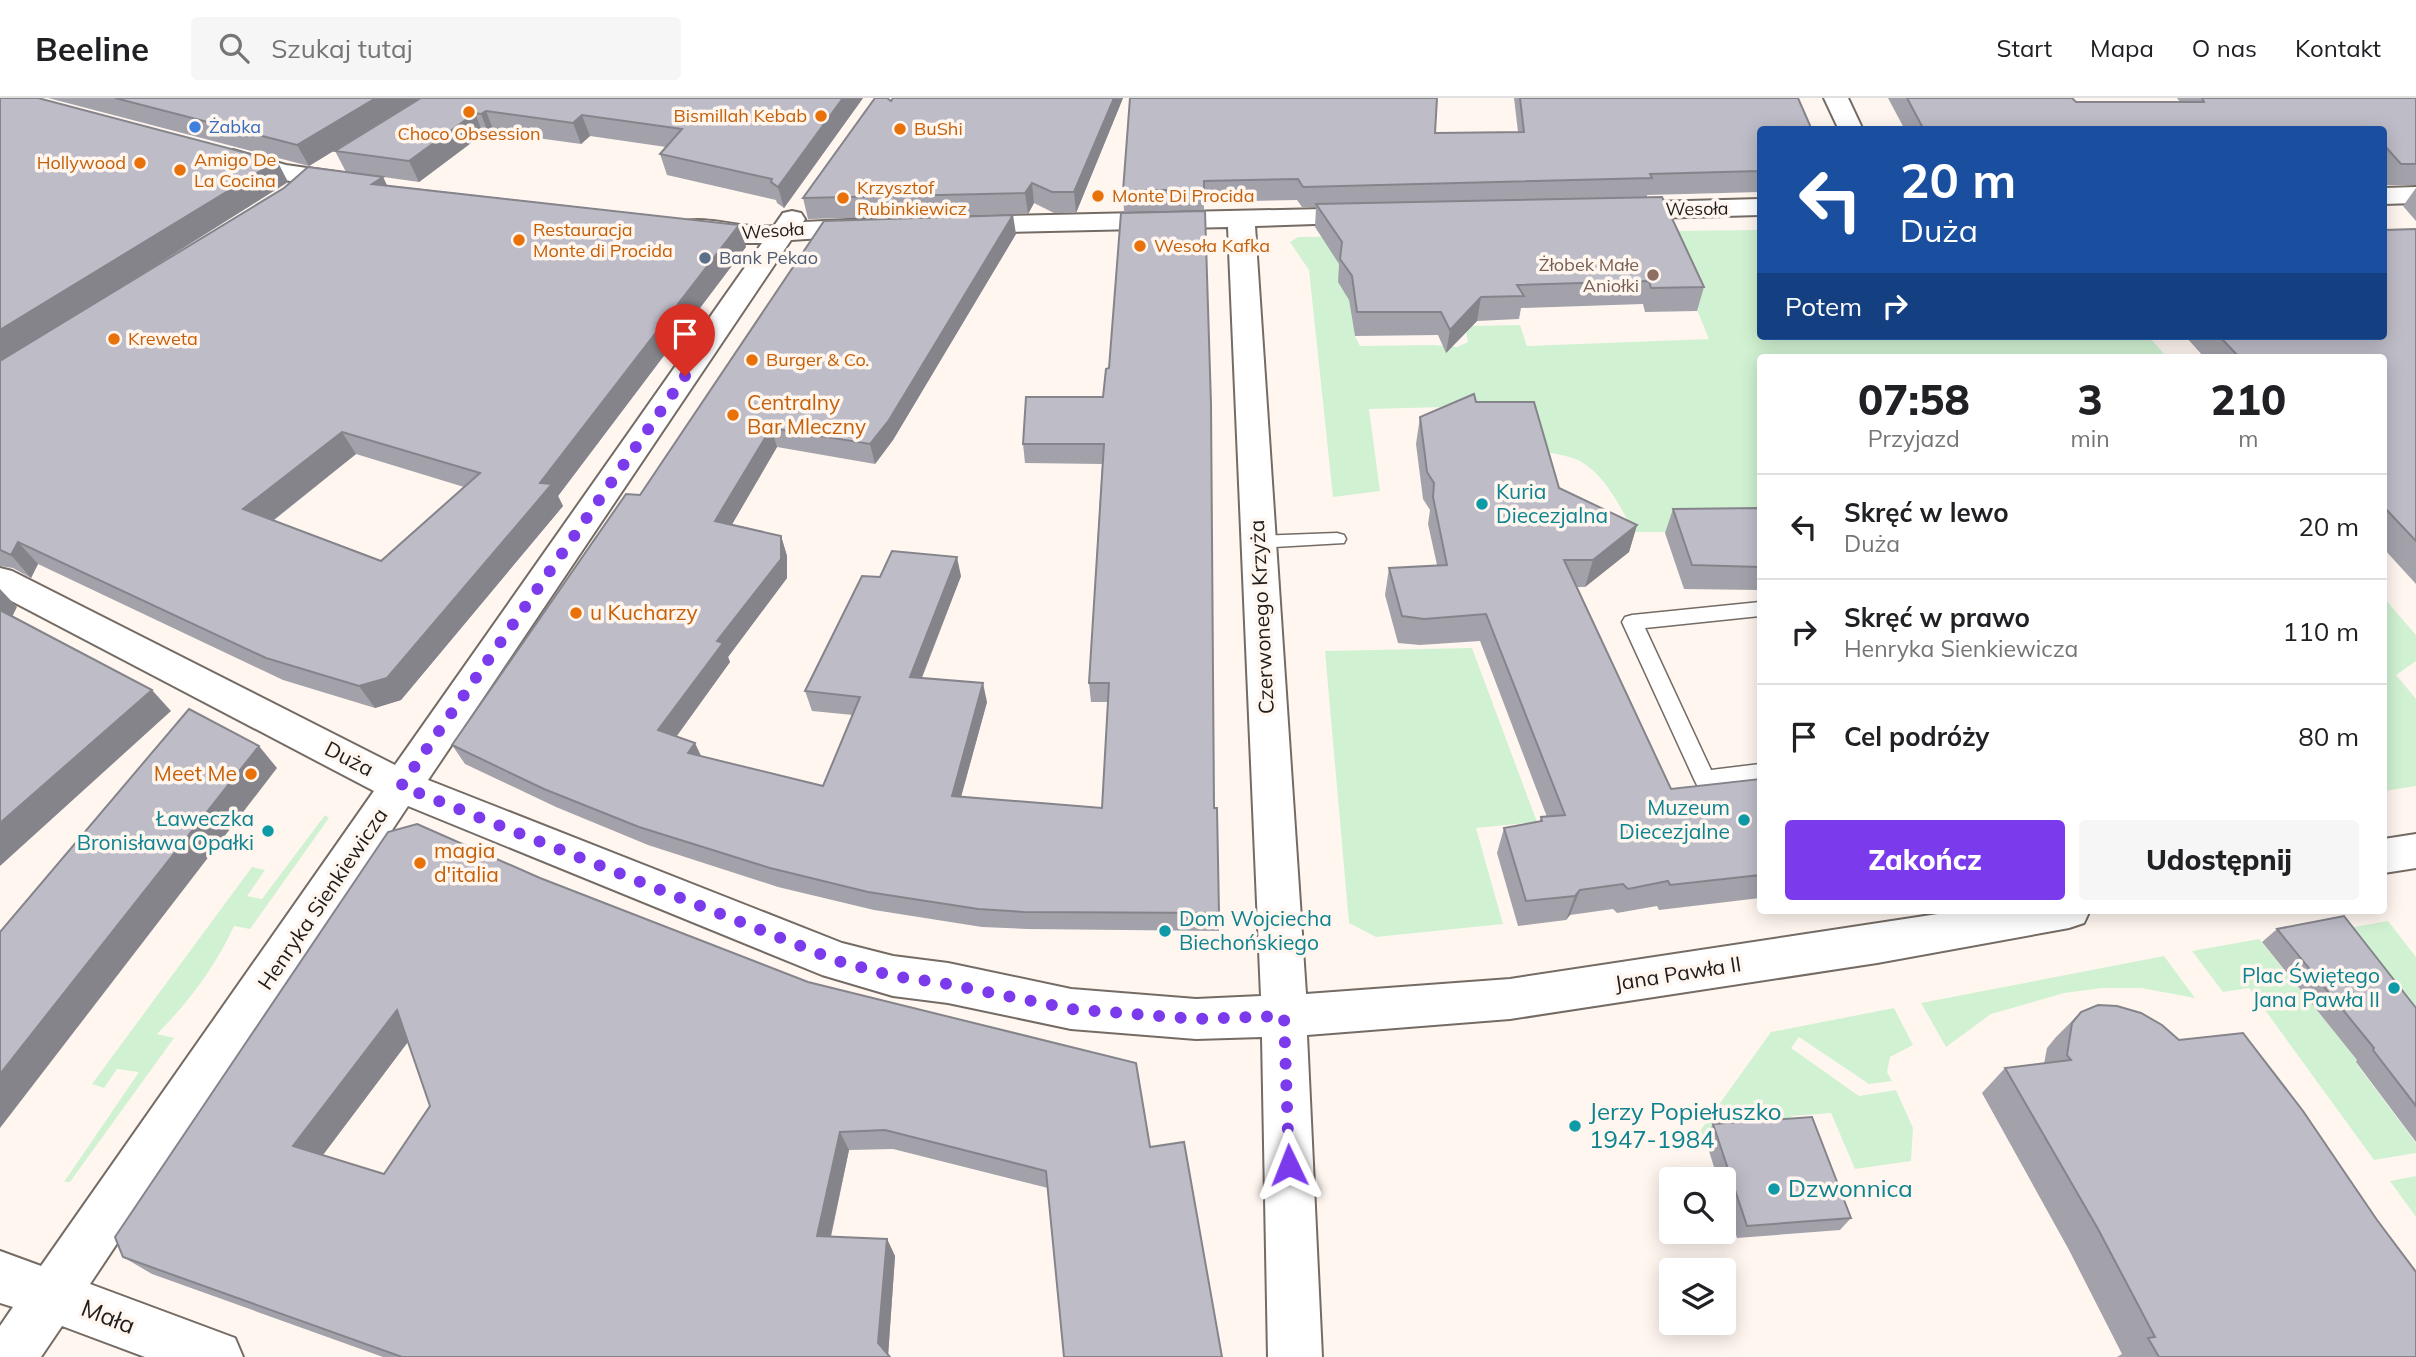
<!DOCTYPE html>
<html lang="pl">
<meta charset="utf-8">
<style>
:root{--surface:#fff;--page:#f6f6f6;--text:#202124;--muted:#757577;--line:#e0e0e0;--accent:#7c3aed}
body{margin:0;font-family:Mulish,sans-serif;background:var(--page);color:var(--text);height:100vh;display:flex;flex-direction:column;font-size:26px;white-space:nowrap}
*{box-sizing:border-box;margin:0}
p{font-size:23px;color:var(--muted)}
.icon{flex:none;width:38px;height:38px;fill:none;stroke:currentColor;stroke-width:2;stroke-linecap:round;stroke-linejoin:round}
.map{position:relative;flex:1;overflow:hidden}
.sheet{position:absolute;left:1757px;top:256px;width:630px;height:560px;display:flex;flex-direction:column;background:var(--surface);border-radius:7px;box-shadow:0 4px 18px #0003}
.sheet>*{flex:none}
.hud{position:absolute;left:1757px;top:28px;width:630px;height:214px;border-radius:7px;box-shadow:0 4px 18px #0003;background:#1a4fa0;color:#fff;overflow:hidden}
.buttons{position:absolute;left:1659px;top:1069px;display:grid;gap:14px}
.buttons a{display:grid;place-items:center;width:77px;height:77px;border-radius:7px;background:var(--surface);box-shadow:0 4px 18px #0003;font-size:35px}
.pin{position:absolute;display:grid;place-items:center;width:60px;height:60px;color:#fff;margin:-72px -30px;border-radius:50% 50% 50% 0;rotate:-45deg;box-shadow:0 0 7px #0007}
.pin .icon{rotate:45deg}
.me{position:absolute;width:77px;margin:-38px;rotate:358deg;stroke-linejoin:round;filter:drop-shadow(0 0 5px #0008)}
.turn{display:flex;align-items:center;gap:24px;height:147px;padding:0 28px;font-size:32px}
.turn .icon{width:91px;height:91px;stroke-width:2.5}
.turn b{display:block;font-size:49px;line-height:60px}
.then{display:flex;align-items:center;height:66px;padding:0 28px;background:#0003;gap:14px;font-size:26px}
.eta{display:flex;justify-content:space-evenly;align-items:center;height:119px;text-align:center}
.eta b{font-size:42px;font-weight:800;line-height:49px}
.action{display:flex;gap:14px;margin-top:auto;padding:14px 28px}
.action a{flex:1;height:80px;border-radius:7px;background:var(--accent);color:#fff;font-size:28px;font-weight:800;line-height:80px;text-align:center}
.action a+a{background:var(--page);color:var(--text)}
ul{padding:0;list-style:none}
li{display:flex;align-items:center;gap:21px;height:105px;padding:0 28px;border-top:2px solid var(--line)}
li div{flex:1}
li b{display:block;font-size:26px}
li em{font-style:normal}
header{display:flex;align-items:center;gap:42px;box-sizing:border-box;height:98px;padding:0 35px;background:var(--surface);border-bottom:2px solid var(--line)}
header strong{font-size:33px}
nav{display:flex;gap:38px;margin-inline-start:auto;font-size:24px}
.search{width:490px;height:63px;background:var(--page);display:flex;align-items:center;gap:18px;box-sizing:border-box;padding:0 24px;border-radius:7px;color:var(--muted);font-size:26px}
.map>svg:first-child{display:block}
.green{fill:#d1f2d2}
.lines{fill:none;stroke-linecap:round;stroke-linejoin:round}
.lane-casing{stroke:#746b64;stroke-width:3}
.street-casing{stroke:#746b64;stroke-width:4}
.lane{fill:#fff;fill-rule:evenodd}
.street{fill:#fff;fill-rule:evenodd}
.wall{fill:#a3a2ab;fill-rule:evenodd}
.shaded-wall{fill:#85848b}
.building{fill:#bebcc7;stroke:#85848b;stroke-width:2;fill-rule:evenodd}
.route{stroke:#7c3aed;stroke-width:12;stroke-dasharray:0 21.6}
.food-dot{fill:#e8710a;stroke:#fff6f0;stroke-width:2.5}
.shop-dot{fill:#3f7fe0;stroke:#fff6f0;stroke-width:2.5}
.service-dot{fill:#5c6f8a;stroke:#fff6f0;stroke-width:2.5}
.education-dot{fill:#8d6e63;stroke:#fff6f0;stroke-width:2.5}
.culture-dot{fill:#0f9aa8;stroke:#fff6f0;stroke-width:2.5}
.labels{text-anchor:middle;stroke-width:7;stroke-linejoin:round;paint-order:stroke}
.far-food-label{font-size:18px;fill:#c56008;stroke:#fff6f0;text-anchor:start}
.far-shop-label{font-size:18px;fill:#366cbe;stroke:#fff6f0;text-anchor:start}
.far-street-label{font-size:18px;fill:#201c19;stroke:#fff6f0}
.far-service-label{font-size:18px;fill:#4e5e75;stroke:#fff6f0;text-anchor:start}
.far-education-label{font-size:18px;fill:#785e54;stroke:#fff6f0;text-anchor:end}
.food-label{font-size:21px;fill:#c56008;stroke:#fff6f0;text-anchor:start}
.culture-label{font-size:21px;fill:#0d838f;stroke:#fff6f0;text-anchor:end}
.street-label{font-size:21px;fill:#201c19;stroke:#fff6f0}
.near-culture-label{font-size:24px;fill:#0d838f;stroke:#fff6f0;text-anchor:start}
.near-street-label{font-size:24px;fill:#201c19;stroke:#fff6f0}
</style>
<header>
<strong>Beeline</strong>
<div class="search"><svg class="icon" aria-label="search" viewBox="0 0 24 24"><circle cx="10" cy="10" r="6"/><path d="M15 15l6 6"/></svg>Szukaj tutaj</div>
<nav><a>Start</a><a>Mapa</a><a>O nas</a><a>Kontakt</a></nav>
</header>
<div class="map">
<svg width="2416" height="1259" viewBox="0 0 2416 1259">
<rect width="100%" height="100%" fill="#fff6f0"/>
<g class="green">
<path d="M1760 132V238H2148L2167 259H1760V434H1634C1620 409 1606 378 1580 363 1568 357 1550 355 1536 352L1521 307 1369 311 1380 393 1333 399 1309 172 1290 144 1298 139 1409 138 1347 188 1355 238 1360 248 1433 247 1457 249 1468 244 1465 228 1520 227 1527 248 1709 241 1664 133Z"/>
<path d="M2384 500 2416 537V563L2396 577 2416 601V688L2384 693Z"/>
<path d="M1472 550 1537 724 1476 730 1503 826 1376 839 1349 825 1325 553Z"/>
<path d="M325 717 329 720 250 831 234 828C215 869 189 904 157 936L174 940 70 1084H64L139 974 117 971 104 990 92 986 252 769 265 772 247 798 262 801Z"/>
<path d="M2388 823 2416 859V909L2410 903 2394 905 2337 832Z"/>
<path d="M2259 841 2357 962 2356 965 2416 1045V1055L2374 1062 2249 890 2223 894 2192 853Z"/>
<path d="M2164 858 2195 900 2141 890H2103L2064 895 1991 916 1946 949 1921 905Z"/>
<path d="M1894 910 1913 947 1890 959 1887 974 1892 983 1869 986 1799 939 1791 950 1859 998 1896 992 1913 1030 1911 1063 1855 1071 1831 1015 1791 1018 1796 1033 1705 1040 1700 1033 1771 934Z"/>
<path d="M2416 1078V1119L2390 1083Z"/>
</g>
<g class="lines">
<defs>
<g id="lane">
<path d="M1337 435 1344 437 1346 441 1344 445 1259 450 1252 448 1250 444 1252 440 1259 438Z"/>
<path d="M1760 504V518L1645 530 1711 672 1760 666V682L1705 690 1697 687 1694 681 1622 524 1625 519 1632 517Z"/>
</g>
<g id="street">
<path d="M1824 0H1848L1863 32H1839Z"/>
<path d="M233 52 286 67 349 76 358 79 362 84 358 89 349 92 284 82 224 65 220 60 224 55Z"/>
<path d="M2416 89V105L2384 106V90Z"/>
<path d="M1760 101V117L1616 121 1607 119 1603 113 1607 107 1616 105Z"/>
<path d="M1366 110 1375 112 1379 118 1375 124 1255 128 1306 896 1510 881 1964 812H2090L2084 825 2069 830 1877 865 1510 921 1307 937 1322 1259H1268L1262 939 1196 941 1071 931 948 905 893 898 822 877 408 708 90 1186 235 1240 243 1259H145L62 1228 41 1259H0V1228L13 1209 0 1205V1153L41 1168 374 693 0 497V470L12 473 395 667 762 145H742L680 136 676 130 680 124C709 117 743 132 774 128L783 115 792 113 801 115 805 121 803 124 870 121 879 123 883 129 879 135 870 137 791 142 428 682 842 845 893 858 948 865 1071 891 1196 901 1261 898 1228 129 961 135 952 133 948 127 952 121 961 119Z"/>
<path d="M2416 736V770L2384 775V741Z"/>
</g>
</defs>
<use href="#lane" class="lane-casing"/>
<use href="#street" class="street-casing"/>
<use href="#lane" class="lane"/>
<use href="#street" class="street"/>
</g>
<g class="wall">
<path d="M0 0 277 63 288 84 99 203 346 74 335 53 421 0H863L784 110 777 105 776 102 667 77 660 56 666 49 590 38 581 46 494 34 489 37 483 36 419 84 369 77 383 79 387 87 739 127 746 149 558 398 563 408 401 602 375 610 283 582 38 466 31 480 13 470 0 468ZM356 356 464 389 381 463 273 423Z"/>
<path d="M48 0H420L309 68Z"/>
<path d="M1123 0 1076 115H1054L1034 105 1028 116 808 121 803 100 891 3Z"/>
<path d="M1514 0H1798L1760 32V94L1647 97V99L1704 189 1697 213 1645 214 1643 206 1521 210 1519 221 1477 223 1446 255 1438 237 1355 238 1349 202 1338 184 1339 166 1315 129 1316 109H1302L1297 102 1204 104V112L1124 114 1123 93 1435 35 1518 34Z"/>
<path d="M1888 0H2072L2076 4H2180L2177 0H2416V87H2386L2384 84V32H1905Z"/>
<path d="M2416 90V123L2403 108Z"/>
<path d="M2416 131V486L2384 451V259H2204L2185 238H2384Z"/>
<path d="M1016 136 893 342 875 366 777 349 732 426 781 438 787 458V480L728 559 730 564 677 638 701 659 823 688 853 617 812 613 805 593 880 479 961 478 922 580 987 604 961 699 1102 710 1108 604H1091L1089 585 1102 366 1025 365 1023 346 1103 299 1214 710 1219 815V833L1027 831 982 829 874 812 778 789 648 747 556 709 465 666 452 647 640 397Z"/>
<path d="M1476 304 1559 390 1637 427 1629 454 1585 489H1577L1671 691 1760 681V800L1659 812 1657 808 1617 815 1613 811 1570 817 1566 822 1518 828 1497 755 1504 730 1540 723 1541 719H1547L1480 543 1420 547 1398 545 1385 497 1389 470 1437 467 1428 426 1430 412 1423 401 1416 346 1420 319Z"/>
<path d="M1760 410V492L1684 491 1665 435 1673 411Z"/>
<path d="M540 780 808 884 1136 965 1048 1090 893 1051 849 1052 831 1139 887 1141 895 1158 888 1257 890 1259H383L152 1176 123 1159ZM408 944 430 1008 384 1076 323 1057Z"/>
<path d="M2277 831 2416 910V1044L2356 964 2357 962 2262 844Z"/>
<path d="M2081 914 2416 1259H2117L2122 1256 2069 1152 1982 995 2005 970 2044 966 2047 950 2056 939Z"/>
<path d="M1713 1026 1851 1120 1840 1132 1737 1140 1724 1100V1082H1718L1705 1040Z"/>
</g>
<g class="shaded-wall">
<path d="M376 0H420L309 68 297 47Z"/>
<path d="M843 0H863L784 110 778 89Z"/>
<path d="M1114 0H1123L1076 115 1074 94Z"/>
<path d="M486 13 494 34 489 37 481 16Z"/>
<path d="M475 15 483 36 419 84 409 63Z"/>
<path d="M582 17 590 38 581 46 573 25Z"/>
<path d="M277 63 288 84 0 265V232Z"/>
<path d="M383 79 393 101 372 86Z"/>
<path d="M1032 85 1034 105 1028 116 1025 95Z"/>
<path d="M1013 117 1016 136 893 342 875 366 870 346Z"/>
<path d="M739 127 746 149 558 398 563 408 401 602 375 610 359 588 540 385Z"/>
<path d="M1481 199 1477 223 1446 255 1450 232Z"/>
<path d="M771 330 777 349 723 442 715 423Z"/>
<path d="M342 334 356 356 258 434 243 411Z"/>
<path d="M1637 427 1629 454 1585 489 1593 462Z"/>
<path d="M781 438 787 458V480L728 559 730 564 667 651 658 632Z"/>
<path d="M18 444 38 466 31 480 11 457Z"/>
<path d="M957 459 961 478 914 599 910 579Z"/>
<path d="M0 491 17 509 8 527 0 519Z"/>
<path d="M983 585 987 604 956 717 952 698Z"/>
<path d="M152 592 171 613 0 768V725Z"/>
<path d="M695 645 704 664 688 655Z"/>
<path d="M259 648 277 670 0 1030V976Z"/>
<path d="M1580 792 1570 817 1566 822 1575 798Z"/>
<path d="M397 912 416 933 316 1066 293 1048Z"/>
<path d="M840 1034 849 1052 827 1155 817 1138Z"/>
<path d="M887 1141 895 1158 888 1259 878 1245Z"/>
</g>
<g class="building">
<path d="M0 0H38L277 63 0 232Z"/>
<path d="M115 0H376L297 47Z"/>
<path d="M421 0H843L778 89 771 84 772 81 660 56 682 31 582 17 573 25 486 13 481 16 475 15 409 63 335 53Z"/>
<path d="M875 0H887L891 3 893 0H1114L1074 94H1052L1032 85 1025 95 803 100Z"/>
<path d="M1130 0H1437L1435 35 1524 34 1520 0H1798L1812 32H1760V73L1650 76 1652 80 1303 89 1298 81 1204 83V91L1123 93Z"/>
<path d="M1907 0H2072L2076 4H2204L2202 0H2416V66H2401L2384 47V32H1924Z"/>
<path d="M308 69 383 79 372 86 739 127 540 385 552 386 387 580 359 588 266 560 18 444 11 457 0 452V263L284 90ZM342 334 480 375 381 463 243 411Z"/>
<path d="M1662 99 1704 189 1651 190 1649 183 1517 187 1524 198 1481 199 1450 232 1441 214H1357L1352 178 1340 161 1342 144 1316 106Z"/>
<path d="M1205 113 1211 306 1214 710H1217L1219 815 1024 814 978 811 868 794 770 770 639 729 544 691 452 647 626 396 640 397 824 123 1013 117 889 322 870 346 771 330 715 423 781 438V461L717 543 723 545 658 632 695 645 688 655 823 688 860 599 805 593 862 478 880 479 892 453 957 459 910 579 983 585 952 698 1102 710 1109 585H1089L1104 346H1023L1026 299H1103L1106 271 1109 270 1121 115Z"/>
<path d="M2416 131V443L2384 409V259H2239L2219 238H2384V132Z"/>
<path d="M1474 296 1476 304H1534L1559 390 1637 427 1593 462H1564L1671 691 1760 681V777L1670 787 1668 783 1628 791 1623 786 1580 792 1575 798 1526 803 1504 730 1542 723 1541 719 1565 717 1486 516 1424 521 1402 518 1389 470 1447 467 1433 399 1434 385 1427 374 1420 319Z"/>
<path d="M1760 410V469L1692 467 1673 411Z"/>
<path d="M0 512 152 592 0 725Z"/>
<path d="M189 611 259 648 0 976V834Z"/>
<path d="M417 726 540 780 808 884 1136 965 1150 1049 1184 1044 1222 1259H1064L1046 1073 885 1032 840 1034 817 1138 887 1141 878 1245 890 1259H402L123 1159 115 1139 388 734ZM397 912 430 1008 384 1076 293 1048Z"/>
<path d="M2344 818 2416 910V1008L2373 952 2374 950 2277 831Z"/>
<path d="M2098 907 2117 908 2141 915 2162 927 2179 942 2243 935 2303 1013 2377 1122 2416 1174V1259H2159L2148 1240 2155 1239 2098 1131 2005 970 2071 962 2067 957 2072 925 2081 914Z"/>
<path d="M1812 1019 1851 1120 1747 1128 1713 1026Z"/>
</g>
<g class="lines">
<path class="route" d="M685 278 401 688 838 863 893 878 948 886 1071 911 1196 921 1284 918 1289 1067"/>
</g>
<g class="food-dot">
<circle cx="469" cy="14" r="7"/>
<circle cx="821" cy="18" r="7"/>
<circle cx="900" cy="31" r="7"/>
<circle cx="140" cy="65" r="7"/>
<circle cx="180" cy="72" r="7"/>
<circle cx="1098" cy="98" r="7"/>
<circle cx="843" cy="100" r="7"/>
<circle cx="519" cy="142" r="7"/>
<circle cx="1140" cy="148" r="7"/>
<circle cx="114" cy="241" r="7"/>
<circle cx="752" cy="262" r="7"/>
<circle cx="733" cy="317" r="7"/>
<circle cx="576" cy="515" r="7"/>
<circle cx="251" cy="676" r="7"/>
<circle cx="420" cy="765" r="7"/>
</g>
<circle class="shop-dot" cx="195" cy="29" r="7"/>
<circle class="service-dot" cx="705" cy="160" r="7"/>
<circle class="education-dot" cx="1653" cy="177" r="7"/>
<g class="culture-dot">
<circle cx="1482" cy="406" r="7"/>
<circle cx="1744" cy="722" r="7"/>
<circle cx="268" cy="733" r="7"/>
<circle cx="1165" cy="833" r="7"/>
<circle cx="2394" cy="890" r="7"/>
<circle cx="1575" cy="1028" r="7"/>
<circle cx="1774" cy="1091" r="7"/>
</g>
<g class="labels">
<g class="far-food-label">
<text x="807" y="24" text-anchor="end">Bismillah Kebab</text>
<text x="914" y="37">BuShi</text>
<text x="469" y="42" text-anchor="middle">Choco Obsession</text>
<text x="194" y="68">Amigo De<tspan x="194" dy="21">La Cocina</tspan></text>
<text x="126" y="71" text-anchor="end">Hollywood</text>
<text x="857" y="96">Krzysztof<tspan x="857" dy="21">Rubinkiewicz</tspan></text>
<text x="1112" y="104">Monte Di Procida</text>
<text x="533" y="138">Restauracja<tspan x="533" dy="21">Monte di Procida</tspan></text>
<text x="1154" y="154">Wesoła Kafka</text>
<text x="128" y="247">Kreweta</text>
<text x="766" y="268">Burger &amp; Co.</text>
</g>
<g class="far-shop-label">
<text x="209" y="35">Żabka</text>
</g>
<g class="far-street-label">
<text transform="translate(1697 111) rotate(-1)" y="6">Wesoła</text>
<text transform="translate(773 133) rotate(-4)" y="6">Wesoła</text>
</g>
<g class="far-service-label">
<text x="719" y="166">Bank Pekao</text>
</g>
<g class="far-education-label">
<text x="1639" y="173">Żłobek Małe<tspan x="1639" dy="21">Aniołki</tspan></text>
</g>
<g class="food-label">
<text x="747" y="312">Centralny<tspan x="747" dy="24">Bar Mleczny</tspan></text>
<text x="590" y="522">u Kucharzy</text>
<text x="237" y="683" text-anchor="end">Meet Me</text>
<text x="434" y="760">magia<tspan x="434" dy="24">d'italia</tspan></text>
</g>
<g class="culture-label">
<text x="1496" y="401" text-anchor="start">Kuria<tspan x="1496" dy="24">Diecezjalna</tspan></text>
<text x="1730" y="717">Muzeum<tspan x="1730" dy="24">Diecezjalne</tspan></text>
<text x="254" y="728">Ławeczka<tspan x="254" dy="24">Bronisława Opałki</tspan></text>
<text x="1179" y="828" text-anchor="start">Dom Wojciecha<tspan x="1179" dy="24">Biechońskiego</tspan></text>
<text x="2380" y="885">Plac Świętego<tspan x="2380" dy="24">Jana Pawła II</tspan></text>
</g>
<g class="street-label">
<text transform="translate(1262 519) rotate(-93)" y="7">Czerwonego Krzyża</text>
<text transform="translate(349 661) rotate(27)" y="7">Duża</text>
<text transform="translate(323 801) rotate(-56)" y="7">Henryka Sienkiewicza</text>
<text transform="translate(1678 876) rotate(-9)" y="7">Jana Pawła II</text>
</g>
<g class="near-culture-label">
<text x="1589" y="1022">Jerzy Popiełuszko<tspan x="1589" dy="28">1947-1984</tspan></text>
<text x="1788" y="1099">Dzwonnica</text>
</g>
<g class="near-street-label">
<text transform="translate(108 1219) rotate(21)" y="8">Mała</text>
</g>
</g>
</svg>
<div class="buttons">
<a><svg class="icon" aria-label="search" viewBox="0 0 24 24"><circle cx="10" cy="10" r="6"/><path d="M15 15l6 6"/></svg></a>
<a><svg class="icon" aria-label="layers" viewBox="0 0 24 24"><path d="M12 4l9 5-9 5-9-5zM3 14l9 5 9-5"/></svg></a>
</div>
<div class="pin" style="left:685px;top:278px;background:#d93025"><svg class="icon" aria-label="arrive" viewBox="0 0 24 24"><path d="M6 21V4h12l-3 4 3 4H6"/></svg></div>
<svg class="me" style="left:1289px;top:1067px" viewBox="-20 -20 40 40"><path d="M0-17L14 15 0 8-14 15z" fill="#7c3aed" stroke="#fff" stroke-width="4"/></svg>
<div class="hud">
<div class="turn"><svg class="icon" aria-label="left" viewBox="0 0 24 24"><path d="M17 20v-9H6M10 6l-5 5 5 5"/></svg><div><b>20 m</b>Duża</div></div>
<div class="then">Potem<svg class="icon" aria-label="right" viewBox="0 0 24 24"><path d="M7 20v-9h11M14 6l5 5-5 5"/></svg></div>
</div>
<section class="sheet">
<div class="eta">
<div><b>07:58</b><p>Przyjazd</p></div>
<div><b>3</b><p>min</p></div>
<div><b>210</b><p>m</p></div>
</div>
<ul>
<li><svg class="icon" aria-label="left" viewBox="0 0 24 24"><path d="M17 20v-9H6M10 6l-5 5 5 5"/></svg><div><b>Skręć w lewo</b><p>Duża</p></div><em>20 m</em></li>
<li><svg class="icon" aria-label="right" viewBox="0 0 24 24"><path d="M7 20v-9h11M14 6l5 5-5 5"/></svg><div><b>Skręć w prawo</b><p>Henryka Sienkiewicza</p></div><em>110 m</em></li>
<li><svg class="icon" aria-label="arrive" viewBox="0 0 24 24"><path d="M6 21V4h12l-3 4 3 4H6"/></svg><div><b>Cel podróży</b></div><em>80 m</em></li>
</ul>
<div class="action"><a>Zakończ</a><a>Udostępnij</a></div>
</section>
</div>
